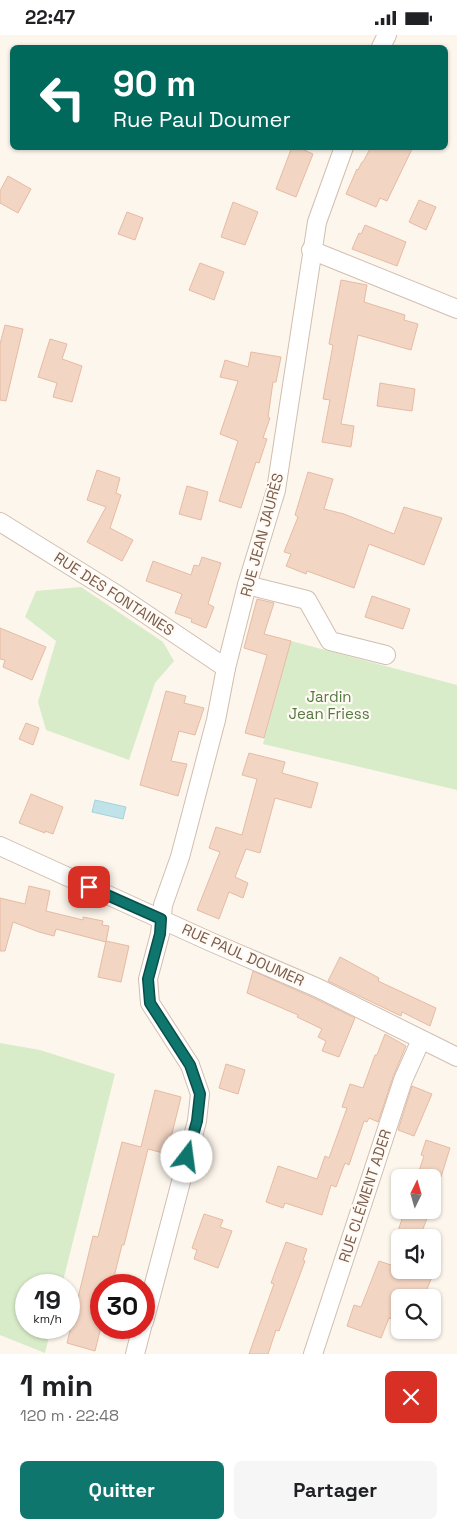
<!DOCTYPE html>
<html lang="fr">
<meta charset="utf-8">
<style>
:root{--surface:#fff;--page:#f6f6f6;--text:#202124;--muted:#757577;--accent:#0f766e}
body{margin:0;font-family:"Space Grotesk",sans-serif;background:var(--page);color:var(--text);height:100vh;display:flex;flex-direction:column;font-size:19px;white-space:nowrap}
*{box-sizing:border-box;margin:0}
p{font-size:16px;color:var(--muted)}
.icon{flex:none;width:28px;height:28px;fill:none;stroke:currentColor;stroke-width:2;stroke-linecap:round;stroke-linejoin:round}
.map{position:relative;height:1319px;overflow:hidden}
.details{display:flex;flex-direction:column;background:var(--surface);flex:1}
.details>*{flex:none}
.hud{position:absolute;left:10px;top:10px;width:438px;height:105px;border-radius:8px;box-shadow:0 1px 4px #0004;background:#00695c;color:#fff;overflow:hidden}
.needle{width:32px;rotate:5deg}
.controls{position:absolute;left:391px;top:1134px;display:grid;gap:10px}
.controls a{display:grid;place-items:center;width:50px;height:50px;border-radius:8px;background:var(--surface);box-shadow:0 1px 4px #0004;font-size:25px}
.speed{position:absolute;left:15px;top:1239px;display:flex;gap:10px;font-size:25px;font-weight:700;text-align:center}
.speed>*{display:grid;place-content:center;width:65px;height:65px;border-radius:50%;background:var(--surface);box-shadow:0 1px 4px #0004;line-height:1}
.speed small{font-size:12px;font-weight:400}
.speed .limit{border:8px solid #d22;background:#fff;color:#111}
.pin{position:absolute;display:grid;place-items:center;width:42px;height:42px;color:#fff;margin:-21px;border-radius:10px;box-shadow:0 2px 8px #0006}
.me{position:absolute;width:55px;margin:-28px;rotate:15deg;stroke-linejoin:round;filter:drop-shadow(0 0 4px #0008)}
.turn{display:flex;align-items:center;gap:18px;height:105px;padding:0 20px;font-size:22px}
.turn .icon{width:65px;height:65px;stroke-width:2.5}
.turn b{display:block;font-size:35px;line-height:42px}
.round{display:grid;place-items:center;flex:none;width:52px;height:52px;border-radius:8px;background:var(--page)}
.headline{display:flex;align-items:center;justify-content:space-between;height:85px;padding:0 20px}
h1{font-size:30px;font-weight:800;line-height:38px}
.cta{display:flex;gap:10px;margin-top:auto;padding:10px 20px}
.cta a{flex:1;height:58px;border-radius:8px;background:var(--accent);color:#fff;font-size:20px;font-weight:800;line-height:58px;text-align:center}
.cta a+a{background:var(--page);color:var(--text)}
.status{display:flex;justify-content:space-between;align-items:center;height:35px;padding:0 25px;background:var(--surface);direction:ltr}
.status svg{height:14px;fill:currentColor}
.map>svg:first-child{display:block}
.green{fill:#d8ecc9}
.water{fill:#bfe3e8;stroke:#a5d3da}
.building{fill:#f3d5c3;stroke:#e6bba3}
.lines{fill:none;stroke-linecap:round;stroke-linejoin:round}
.street-casing{stroke:#d1beb0;stroke-width:20}
.street{stroke:#fff;stroke-width:18}
.route-casing{stroke:#0a4d48;stroke-width:12}
.route{stroke:#0f766e;stroke-width:9}
.labels{text-anchor:middle;stroke-width:4.5;stroke-linejoin:round;paint-order:stroke}
.street-label{font-size:15px;fill:#7a5c4d;stroke:#fffaf3}
.park-label{font-size:15px;fill:#537a41;stroke:#fffaf3}
</style>
<div class="status"><b>22:47</b><svg viewBox="0 0 49 12"><path d="M0 12V9h3v3zM5 12V6h3v6zM10 12V3h3v9zM15 12V0h3v12zM26 1h20v11H26zM47 4h2v5h-2z"/></svg></div>
<div class="map">
<svg width="457" height="1319" viewBox="0 0 457 1319">
<rect width="100%" height="100%" fill="#fdf6ec"/>
<g class="green">
<path d="M81 552 163 607 174 626 155 648 129 725 46 695 38 667 56 606 25 582 36 556Z"/>
<path d="M291 606 457 650V755L263 709Z"/>
<path d="M0 1008 40 1015 115 1039 62 1250H26V1292L51 1293 45 1318 0 1300Z"/>
</g>
<path class="water" d="M95 765 126 772 123 784 92 777Z"/>
<g class="building">
<path d="M292 112H297L313 119 296 162 276 154Z"/>
<path d="M371 112H413L387 166 380 163 376 172 346 159 357 134 358 135 362 127H363Z"/>
<path d="M8 141 31 154 18 178 0 168V156Z"/>
<path d="M419 165 436 172 426 195 409 187Z"/>
<path d="M233 167 258 177 245 210 221 202Z"/>
<path d="M127 177 143 183 135 205 118 199Z"/>
<path d="M365 190 406 207 397 231 352 214 359 198 361 199Z"/>
<path d="M200 228 224 237 214 265 189 255Z"/>
<path d="M341 245 367 250 364 267 405 280 404 285 418 289 411 315 358 300 341 389 354 391 351 412 322 407 330 365 323 364 333 310 329 309Z"/>
<path d="M5 290 23 294 6 366 0 365V309Z"/>
<path d="M50 304 67 309 62 324 82 331 72 367 53 362 57 348 38 342Z"/>
<path d="M251 317 281 322 276 347H273L268 382 270 383 263 403 267 404 259 428 256 427 241 473 219 466 238 406 220 399 238 346 220 342 225 325 248 332Z"/>
<path d="M380 348 415 354 412 376 377 371Z"/>
<path d="M97 435 120 443 116 458 121 460 110 493 133 505 122 526 87 507 106 472 87 465Z"/>
<path d="M308 437 333 444 324 474 344 479 394 499 404 472 442 483 424 530 369 509 354 553 307 536 306 539 286 531 291 519 284 517 298 482 295 480Z"/>
<path d="M187 451 208 457 201 485 179 479Z"/>
<path d="M202 522 221 528 208 569 214 572 206 593 191 587 192 584 175 578 182 559 146 546 153 526 191 540 194 530 199 531Z"/>
<path d="M372 561 410 574 403 594 365 582Z"/>
<path d="M257 564 274 568 264 599 291 606 264 703 245 698 267 620 244 613Z"/>
<path d="M0 593 46 612 32 645 3 632 5 625 0 624Z"/>
<path d="M166 656 186 661 184 668 204 673 195 700 179 696 171 726 187 729 178 761 140 750Z"/>
<path d="M26 688 39 693 33 710 19 704Z"/>
<path d="M249 718 285 727 282 738 318 748 311 773 275 763 260 818 246 814 235 842 248 848 243 863 229 857 219 884 197 875 220 817 209 813 216 792 242 800 257 744 242 740Z"/>
<path d="M31 759 63 772 53 799 45 796V798L19 788Z"/>
<path d="M29 851 50 856 46 876 83 885V882L103 886 102 890 109 891 106 907 56 894 54 901 39 897 13 887 5 916H0V863L25 869Z"/>
<path d="M106 906 129 911 121 947 98 942Z"/>
<path d="M340 922 379 943 378 946 436 973 430 991 402 977 401 981 328 946Z"/>
<path d="M253 936 314 963 355 983 339 1022 322 1016 326 1006 318 1002 322 994 297 982 298 980 247 958Z"/>
<path d="M385 999 406 1011 393 1042 378 1087 369 1083 367 1087 364 1086 349 1130 345 1128 336 1152 331 1150 322 1180 285 1168 283 1173 266 1167 278 1131 317 1144 325 1121 329 1123 347 1073 342 1072 350 1049 363 1053 375 1020H377Z"/>
<path d="M226 1029 245 1035 238 1059 219 1053Z"/>
<path d="M412 1051 432 1059 414 1101 398 1095Z"/>
<path d="M155 1055 181 1062 167 1119 148 1114 124 1210H122L112 1250H101V1292L95 1316 67 1308 93 1201 98 1202 122 1107 141 1112Z"/>
<path d="M426 1105 450 1113 441 1142H417L424 1121 421 1120Z"/>
<path d="M405 1175H430L420 1202H407L397 1199Z"/>
<path d="M204 1179 223 1185 220 1192 232 1196 218 1233 194 1224 197 1215 192 1213Z"/>
<path d="M286 1207 307 1214 303 1225 305 1226 279 1296 276 1295 268 1319H249L274 1249 271 1248Z"/>
<path d="M379 1226 400 1233V1235H404L431 1244 424 1262H400V1286L389 1283 381 1303 347 1291 354 1270 361 1272Z"/>
</g>
<g class="lines">
<defs>
<g id="street">
<path d="M381 12 387 0"/>
<path d="M311 215 457 274"/>
<path d="M0 487 119 561 226 633"/>
<path d="M247 550 307 565 330 606 386 620"/>
<path d="M0 811 211 907 318 953 457 1022"/>
<path d="M144 1287 197 1086 200 1059 190 1030 150 968 148 944 160 899 163 870 180 822 216 685 226 633 247 550 276 455 317 187 344 112"/>
<path d="M135 1319 142 1292"/>
<path d="M313 1319 403 1045 421 1005"/>
</g>
</defs>
<use href="#street" class="street-casing"/>
<use href="#street" class="street"/>
</g>
<g class="lines">
<defs>
<path id="route" d="M89 852 161 884 160 899 148 944 150 968 190 1030 200 1059 197 1086 187 1122"/>
</defs>
<use href="#route" class="route-casing"/>
<use href="#route" class="route"/>
</g>
<g class="labels">
<g class="street-label">
<text transform="translate(262 500) rotate(-75)" y="5">RUE JEAN JAURÈS</text>
<text transform="translate(114 559) rotate(33)" y="5">RUE DES FONTAINES</text>
<text transform="translate(243 920) rotate(24)" y="5">RUE PAUL DOUMER</text>
<text transform="translate(365 1161) rotate(-72)" y="5">RUE CLÉMENT ADER</text>
</g>
<g class="park-label">
<text x="329" y="667">Jardin<tspan x="329" dy="17">Jean Friess</tspan></text>
</g>
</g>
</svg>
<div class="controls">
<a><svg class="needle" viewBox="-14 -14 28 28"><path d="M0-13l5 13h-10z" fill="#e53935"/><path d="M0 13l5-13h-10z" fill="#757577"/></svg></a>
<a><svg class="icon" aria-label="sound" viewBox="0 0 24 24"><path d="M4 9h4l5-4v14l-5-4H4zM17 9q2 3 0 6"/></svg></a>
<a><svg class="icon" aria-label="search" viewBox="0 0 24 24"><circle cx="10" cy="10" r="6"/><path d="M15 15l6 6"/></svg></a>
</div>
<div class="speed"><div>19<small>km/h</small></div><div class="limit">30</div></div>
<div class="pin" style="left:89px;top:852px;background:#d93025"><svg class="icon" aria-label="arrive" viewBox="0 0 24 24"><path d="M6 21V4h12l-3 4 3 4H6"/></svg></div>
<svg class="me" style="left:187px;top:1122px" viewBox="-20 -20 40 40"><circle r="19" fill="#fff"/><path d="M0-13L10 11 0 6-10 11z" fill="#0f766e"/></svg>
<div class="hud">
<div class="turn"><svg class="icon" aria-label="left" viewBox="0 0 24 24"><path d="M17 20v-9H6M10 6l-5 5 5 5"/></svg><div><b>90 m</b>Rue Paul Doumer</div></div>
</div>
</div>
<section class="details">
<div class="headline"><div><h1>1 min</h1><p>120 m · 22:48</p></div><a class="round" style="background:#d93025;color:#fff"><svg class="icon" aria-label="close" viewBox="0 0 24 24"><path d="M6 6l12 12M18 6L6 18"/></svg></a></div>
<div class="cta"><a>Quitter</a><a>Partager</a></div>
</section>
